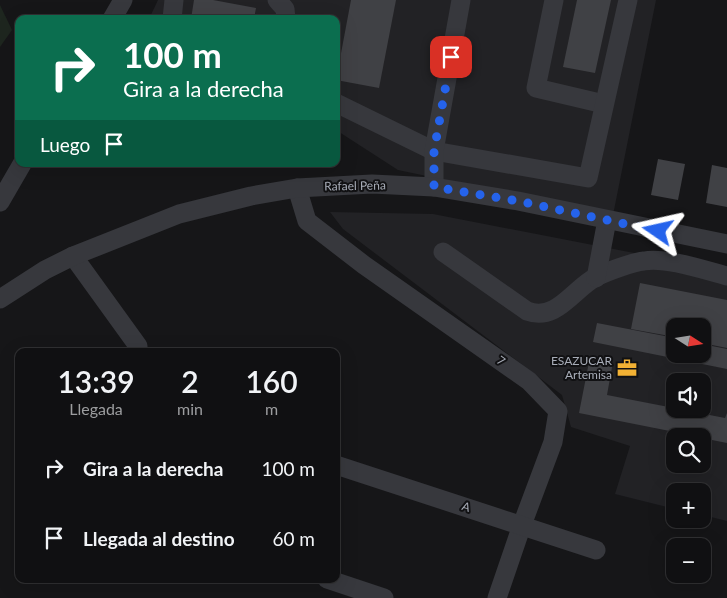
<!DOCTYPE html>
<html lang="es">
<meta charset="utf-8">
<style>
:root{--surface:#101012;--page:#19191b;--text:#f1f3f6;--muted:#9c9d9f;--line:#303032}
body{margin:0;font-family:Lato,sans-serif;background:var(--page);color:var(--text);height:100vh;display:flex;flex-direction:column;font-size:19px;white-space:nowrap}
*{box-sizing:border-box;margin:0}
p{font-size:16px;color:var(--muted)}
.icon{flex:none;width:28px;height:28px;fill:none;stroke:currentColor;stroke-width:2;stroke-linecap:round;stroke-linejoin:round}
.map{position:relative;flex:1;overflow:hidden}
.side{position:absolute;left:15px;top:348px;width:325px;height:235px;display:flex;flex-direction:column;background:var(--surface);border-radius:10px;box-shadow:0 5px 20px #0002,0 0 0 1px var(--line)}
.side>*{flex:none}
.guide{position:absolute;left:15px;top:15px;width:325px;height:152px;border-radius:10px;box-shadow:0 5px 20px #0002,0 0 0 1px var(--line);background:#0b6e4f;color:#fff;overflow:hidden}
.needle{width:32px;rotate:102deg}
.buttons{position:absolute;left:666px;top:318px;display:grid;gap:10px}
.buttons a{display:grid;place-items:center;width:45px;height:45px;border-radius:10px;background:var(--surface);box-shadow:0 5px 20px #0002,0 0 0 1px var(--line);font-size:25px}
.pin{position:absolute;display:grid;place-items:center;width:42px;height:42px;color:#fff;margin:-21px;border-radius:10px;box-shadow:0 2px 8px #0006}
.me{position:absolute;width:55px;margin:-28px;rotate:281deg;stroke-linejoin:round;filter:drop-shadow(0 0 4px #0008)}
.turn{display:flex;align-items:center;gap:18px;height:105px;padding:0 25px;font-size:22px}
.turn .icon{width:65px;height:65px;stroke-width:2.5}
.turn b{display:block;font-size:35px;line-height:42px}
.then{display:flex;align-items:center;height:48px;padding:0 25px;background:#0003;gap:10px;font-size:19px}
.eta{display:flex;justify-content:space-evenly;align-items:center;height:85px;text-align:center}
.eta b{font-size:30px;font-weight:600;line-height:35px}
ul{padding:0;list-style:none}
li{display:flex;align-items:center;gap:15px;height:70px;padding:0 25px}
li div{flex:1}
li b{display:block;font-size:19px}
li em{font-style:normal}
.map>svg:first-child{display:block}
.built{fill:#222225;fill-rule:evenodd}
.green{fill:#1e261f}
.building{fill:#404145}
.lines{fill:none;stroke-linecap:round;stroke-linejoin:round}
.minor{stroke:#37383d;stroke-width:19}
.route{stroke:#2563eb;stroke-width:9;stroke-dasharray:0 16.2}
.labels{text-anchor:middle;stroke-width:4;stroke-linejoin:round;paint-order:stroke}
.street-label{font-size:12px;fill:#a8adb8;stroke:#111113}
.poi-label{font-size:12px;fill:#a8adb8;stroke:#111113;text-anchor:end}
</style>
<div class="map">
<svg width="727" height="598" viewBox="0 0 727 598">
<rect width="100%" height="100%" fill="#161618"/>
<g class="built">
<path d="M158 0H656L613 215 398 170 336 130V19H149Z"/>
<path d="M330 212 433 214 727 271V521L703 515 702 491H675V509L615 494 630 446 571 427 562 395 343 229ZM675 326H702V354H675ZM675 381H702V409H675ZM675 436H702V464H675Z"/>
</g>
<path class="green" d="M0 5 12 30 0 47Z"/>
<g class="building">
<path d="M194 0H213L256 8 254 19H191Z"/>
<path d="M351 0H396L379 88 336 80Z"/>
<path d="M577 0H611L595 73 563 67Z"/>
<path d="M658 159 685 164 678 200 651 195Z"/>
<path d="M712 165 727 168V207L706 203Z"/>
<path d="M640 283 727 300V348L702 343V326H675V337L631 329Z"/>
<path d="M597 323 675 338V354H702V344L727 349V369L593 342Z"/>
<path d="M589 362 612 367 607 395 725 418 727 413V443L702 438V436H695L579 413Z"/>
</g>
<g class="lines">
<g class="minor">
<path d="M277 0 285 9 286 19"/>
<path d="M554 0 536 88 604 104"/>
<path d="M112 19 123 0"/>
<path d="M172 19 174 0"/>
<path d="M336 103 434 151 588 178 628 0"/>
<path d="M434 187V151L461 0"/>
<path d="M297 188 307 221 364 265 529 381 558 411 553 442 522 525 497 598"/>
<path d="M0 202 22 164"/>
<path d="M443 252 527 311C557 322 573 289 596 277 606 272 633 262 644 261 666 257 704 270 727 276"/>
<path d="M73 256 138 346V351"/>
<path d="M596 278 607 220"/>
<path d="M0 299 45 270 73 256 179 214 251 196 297 188 372 184 434 187 518 201 727 244"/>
<path d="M336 465 596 550"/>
<path d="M327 579 384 598"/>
</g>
</g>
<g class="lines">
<path class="route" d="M451 57 434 151V187L518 201 658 231"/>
</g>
<defs>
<symbol id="office-bare" viewBox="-9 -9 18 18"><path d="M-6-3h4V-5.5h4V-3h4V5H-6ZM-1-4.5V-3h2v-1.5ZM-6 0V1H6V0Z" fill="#f2b134" stroke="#111113" stroke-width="2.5" paint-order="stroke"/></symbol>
</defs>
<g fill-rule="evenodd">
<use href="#office-bare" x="613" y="354" width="28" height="28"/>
</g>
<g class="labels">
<g class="street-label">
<text transform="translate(355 186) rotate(-1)" y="4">Rafael Peña</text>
<text transform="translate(501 361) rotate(35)" y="4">7</text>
<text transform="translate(466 507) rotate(18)" y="4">A</text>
</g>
<g class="poi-label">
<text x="612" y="365">ESAZUCAR<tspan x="612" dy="14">Artemisa</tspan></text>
</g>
</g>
</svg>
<div class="buttons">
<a><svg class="needle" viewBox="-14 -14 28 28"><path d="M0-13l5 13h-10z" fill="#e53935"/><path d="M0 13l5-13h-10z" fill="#9c9d9f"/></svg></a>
<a><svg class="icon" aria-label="sound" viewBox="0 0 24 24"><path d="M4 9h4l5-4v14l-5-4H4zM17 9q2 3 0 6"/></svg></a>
<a><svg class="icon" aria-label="search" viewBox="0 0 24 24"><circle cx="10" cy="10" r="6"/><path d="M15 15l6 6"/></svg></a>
<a>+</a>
<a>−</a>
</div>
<div class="pin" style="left:451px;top:57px;background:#d93025"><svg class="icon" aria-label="arrive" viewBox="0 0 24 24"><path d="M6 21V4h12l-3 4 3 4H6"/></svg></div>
<svg class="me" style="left:658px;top:231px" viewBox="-20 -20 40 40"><path d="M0-17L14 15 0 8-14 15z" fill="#2563eb" stroke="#fff" stroke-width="4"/></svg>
<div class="guide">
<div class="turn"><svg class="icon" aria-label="right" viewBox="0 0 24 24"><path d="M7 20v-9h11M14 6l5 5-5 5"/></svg><div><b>100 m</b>Gira a la derecha</div></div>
<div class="then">Luego<svg class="icon" aria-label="arrive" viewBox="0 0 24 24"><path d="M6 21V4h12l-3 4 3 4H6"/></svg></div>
</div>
<section class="side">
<div class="eta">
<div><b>13:39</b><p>Llegada</p></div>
<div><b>2</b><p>min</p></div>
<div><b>160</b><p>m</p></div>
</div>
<ul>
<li><svg class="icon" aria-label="right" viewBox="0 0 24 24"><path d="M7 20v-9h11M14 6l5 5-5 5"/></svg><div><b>Gira a la derecha</b></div><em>100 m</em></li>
<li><svg class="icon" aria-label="arrive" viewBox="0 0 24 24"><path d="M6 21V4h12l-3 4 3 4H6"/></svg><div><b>Llegada al destino</b></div><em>60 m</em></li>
</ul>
</section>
</div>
